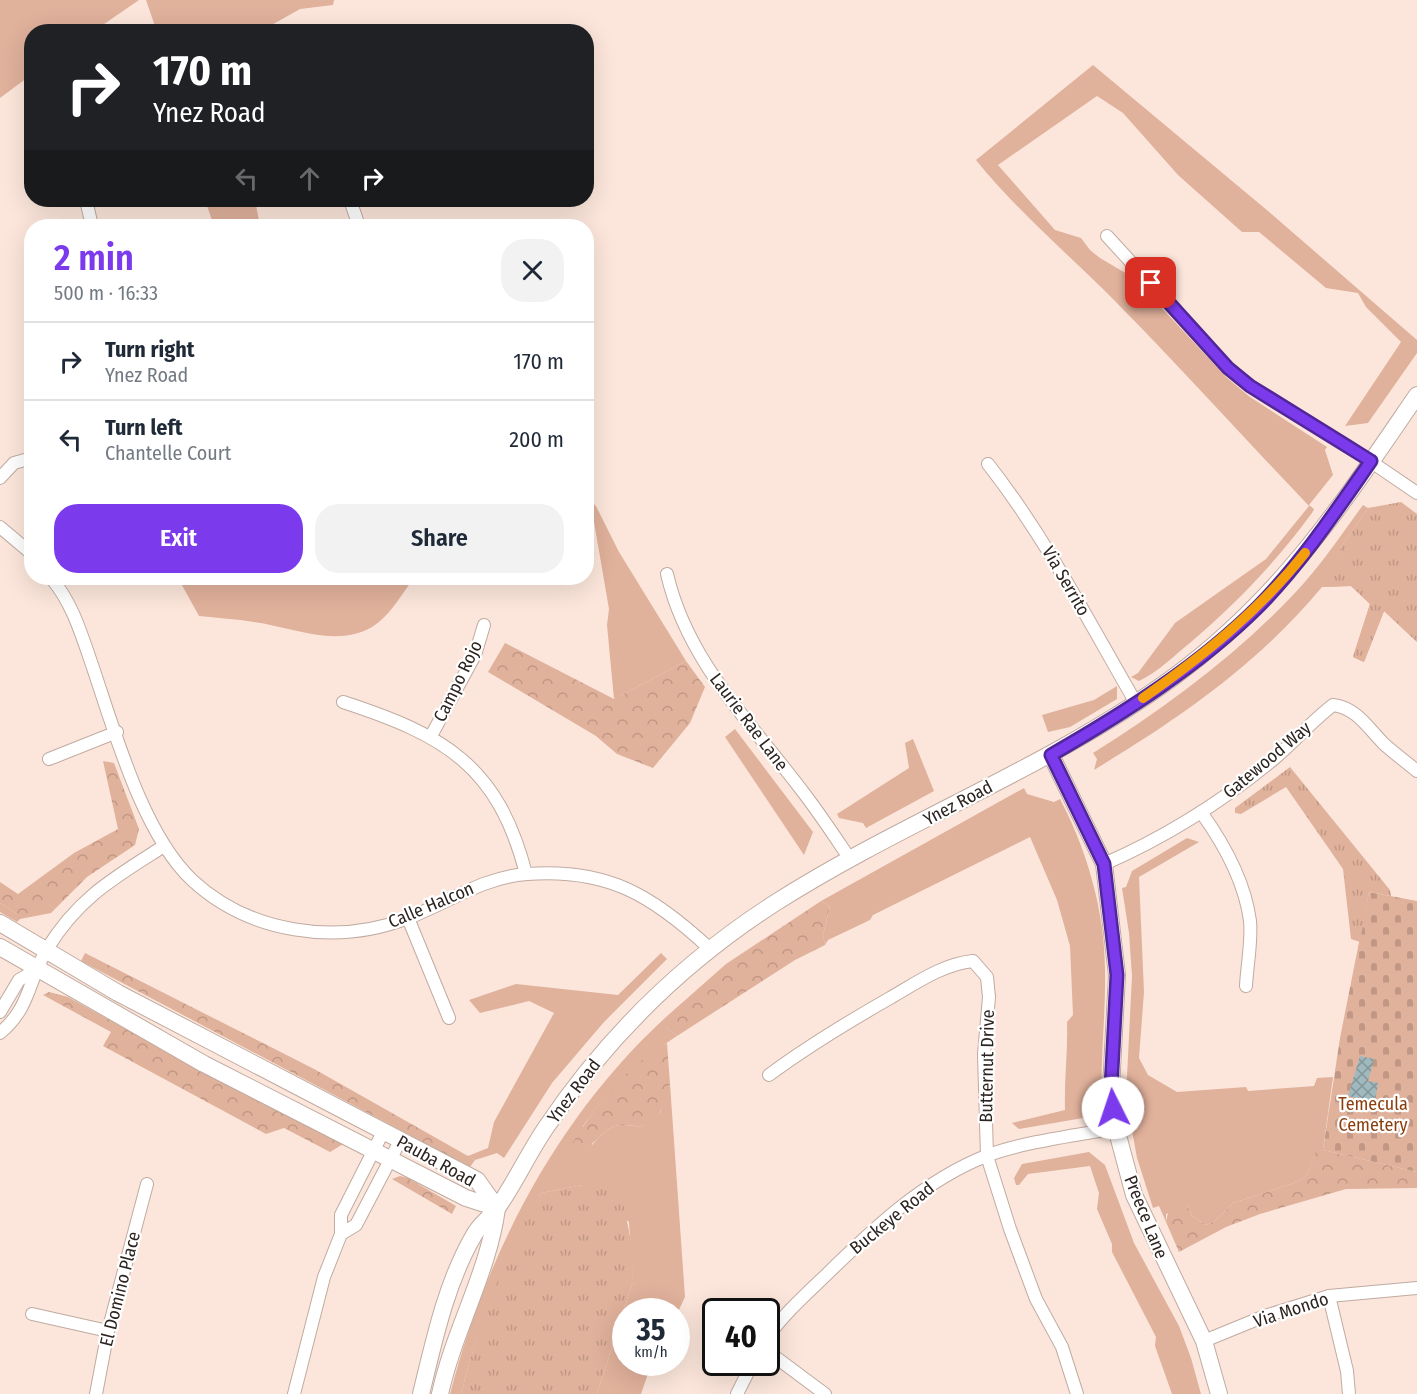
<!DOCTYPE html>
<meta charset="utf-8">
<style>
:root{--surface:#fff;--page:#f2f2f3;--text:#1f2937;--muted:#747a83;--line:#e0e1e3;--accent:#7c3aed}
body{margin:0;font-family:"Fira Sans Condensed",sans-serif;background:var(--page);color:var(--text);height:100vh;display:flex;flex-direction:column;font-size:22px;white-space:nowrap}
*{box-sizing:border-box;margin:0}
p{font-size:20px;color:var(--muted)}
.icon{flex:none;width:33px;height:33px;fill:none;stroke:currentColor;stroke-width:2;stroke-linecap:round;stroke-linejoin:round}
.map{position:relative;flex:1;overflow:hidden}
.details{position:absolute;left:24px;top:219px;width:570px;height:366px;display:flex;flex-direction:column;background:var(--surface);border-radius:24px;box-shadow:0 6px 24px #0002}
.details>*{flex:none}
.top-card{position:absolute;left:24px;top:24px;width:570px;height:183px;border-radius:24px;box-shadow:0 6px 24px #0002;background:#202124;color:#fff;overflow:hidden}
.speed{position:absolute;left:612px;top:1298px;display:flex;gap:12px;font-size:30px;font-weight:700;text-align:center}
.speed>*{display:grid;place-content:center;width:78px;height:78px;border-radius:50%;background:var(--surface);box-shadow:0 6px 24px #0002;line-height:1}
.speed small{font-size:15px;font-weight:400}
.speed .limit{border:3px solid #111;border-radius:9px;background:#fff;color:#111}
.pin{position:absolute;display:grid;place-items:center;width:51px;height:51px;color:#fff;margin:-26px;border-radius:12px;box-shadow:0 3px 9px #0006}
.me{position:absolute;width:66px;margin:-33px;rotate:356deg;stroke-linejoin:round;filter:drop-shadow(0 0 4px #0008)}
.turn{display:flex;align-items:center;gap:21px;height:126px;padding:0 30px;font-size:27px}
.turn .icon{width:78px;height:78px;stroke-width:2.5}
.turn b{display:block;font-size:42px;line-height:51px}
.lanes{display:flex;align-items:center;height:57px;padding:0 30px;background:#0003;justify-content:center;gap:30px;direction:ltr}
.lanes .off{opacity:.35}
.round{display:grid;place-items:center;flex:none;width:63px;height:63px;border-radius:24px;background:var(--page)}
.summary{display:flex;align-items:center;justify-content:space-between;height:102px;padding:0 30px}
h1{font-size:36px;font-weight:600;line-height:45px;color:var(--accent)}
.cta{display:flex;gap:12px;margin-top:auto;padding:12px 30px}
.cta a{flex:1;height:69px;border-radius:24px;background:var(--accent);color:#fff;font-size:24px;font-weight:600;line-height:69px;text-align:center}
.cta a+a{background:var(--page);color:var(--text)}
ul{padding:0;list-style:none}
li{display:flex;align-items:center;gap:18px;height:78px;padding:0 30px;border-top:2px solid var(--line)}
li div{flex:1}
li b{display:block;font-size:22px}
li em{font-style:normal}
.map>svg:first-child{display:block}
.green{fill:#e0b19b}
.forest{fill:url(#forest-crowns)}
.cemetery{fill:url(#cemetery-stones)}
.park{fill:url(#park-tufts)}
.building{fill:url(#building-cross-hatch)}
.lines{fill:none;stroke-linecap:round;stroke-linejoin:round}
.street-casing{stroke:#c0aba1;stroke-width:14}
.secondary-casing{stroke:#c0aba1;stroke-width:18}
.street{stroke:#fff;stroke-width:12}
.secondary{stroke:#fff;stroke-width:16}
.route-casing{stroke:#51269a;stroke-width:15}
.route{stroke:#7c3aed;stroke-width:10}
.slow{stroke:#f59e0b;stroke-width:10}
.labels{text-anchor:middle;stroke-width:4.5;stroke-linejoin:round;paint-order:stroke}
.street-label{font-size:18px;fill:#2c2420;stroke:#fff}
.park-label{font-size:18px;fill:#8b3e0d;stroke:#fff}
</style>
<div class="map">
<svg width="1417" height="1394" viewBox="0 0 1417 1394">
<defs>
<pattern id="forest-crowns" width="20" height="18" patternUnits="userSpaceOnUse" patternTransform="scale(1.5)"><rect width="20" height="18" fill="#e0b19b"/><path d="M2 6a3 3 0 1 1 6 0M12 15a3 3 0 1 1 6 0" fill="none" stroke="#c09885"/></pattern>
<pattern id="cemetery-stones" width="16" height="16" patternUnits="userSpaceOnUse" patternTransform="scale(1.5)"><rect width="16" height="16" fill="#e0b19b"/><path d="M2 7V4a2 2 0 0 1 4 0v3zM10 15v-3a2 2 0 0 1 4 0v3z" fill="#c09885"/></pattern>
<pattern id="park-tufts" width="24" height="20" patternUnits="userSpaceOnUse" patternTransform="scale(1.5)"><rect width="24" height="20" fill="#e0b19b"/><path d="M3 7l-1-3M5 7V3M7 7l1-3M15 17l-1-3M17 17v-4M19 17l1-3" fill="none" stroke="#c09885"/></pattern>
<pattern id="building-cross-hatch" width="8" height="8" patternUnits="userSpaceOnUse" patternTransform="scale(1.5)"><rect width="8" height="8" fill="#9fb9be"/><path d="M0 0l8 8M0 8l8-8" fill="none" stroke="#82969a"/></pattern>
</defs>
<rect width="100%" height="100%" fill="#fce6db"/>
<g class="green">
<path d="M0 0H139L94 31 32 32 31 75 0 98Z"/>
<path d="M146 0H334L333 5 300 9 261 31 157 32Z"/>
<path d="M1093 65 1268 211 1417 340V353L1368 423 1345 426 1401 342 1366 307 1358 293 1326 288 1259 232H1242L1178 175 1123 113 1097 96 998 165 1055 230 1081 238 1090 250 1100 258 1134 278 1226 377 1250 397 1327 447 1325 450 1333 475 1309 505 1314 509 1312 513C1276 562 1237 603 1191 642 1175 655 1158 672 1139 681L1131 677 1138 673 1175 623 1266 559 1309 506C1243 437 1180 367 1114 300 1067 253 1017 211 976 160Z"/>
<path d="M205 200H255L260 226H214Z"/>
<path d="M586 497 596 506 619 552 686 661 614 699 607 625 609 609 594 522Z"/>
<path d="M1363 505 1368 508 1337 553 1417 642 1384 611 1364 662 1353 657 1370 604 1351 586 1322 587C1256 666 1181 717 1094 770L1097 759 1093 753C1166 707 1234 657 1293 595 1320 567 1341 535 1363 505Z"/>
<path d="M178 578H414C401 595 390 616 372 627 337 648 291 627 254 622 236 619 217 618 199 616Z"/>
<path d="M1117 686V699L1070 727 1048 732 1042 715 1094 700Z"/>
<path d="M735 729 813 832 804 855 725 737Z"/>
<path d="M913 739 934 791 866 828 863 823 839 818 837 814 909 768 905 743Z"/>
<path d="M1024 788 1027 794 1054 802 1060 799C1087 850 1105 912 1105 970 1106 1014 1100 1058 1102 1102L1095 1104 1083 1118 1019 1129 1012 1123 1065 1110C1064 1079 1068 1053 1067 1022L1073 1015 1070 946 1057 900 1030 837 873 915 870 920 828 940 825 945 823 935 830 906 821 901Z"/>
<path d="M1187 838 1199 842 1139 877 1144 992 1139 1058 1148 1075 1177 1092 1246 1087 1248 1091 1314 1086 1317 1078 1333 1077 1323 1150 1316 1152 1307 1175 1300 1181 1233 1203 1215 1221 1206 1225 1192 1216 1187 1205 1166 1214V1222L1159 1206 1153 1208 1137 1158 1126 1097 1132 976 1129 933 1122 888 1126 887 1132 871Z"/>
<path d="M0 903 17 914 50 905 55 909 51 913 20 919 17 922 0 912Z"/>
<path d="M661 953 667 959 604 1022 552 1083 504 1158 497 1153 475 1160 468 1156 488 1148 494 1122 554 1013 529 1001 480 1013 469 1000 516 984 618 995Z"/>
<path d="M666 1017V1027L677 1036C633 1065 614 1084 583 1126L592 1145C610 1125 615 1122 641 1127L661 1112 662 1092 670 1084 685 1297 677 1314 676 1311H626V1362H652L641 1394H597L633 1281 629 1222 583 1185 541 1193C507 1257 478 1324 461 1394H450C487 1252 557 1117 666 1017Z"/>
<path d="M1089 1152 1105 1165 1134 1243 1179 1326 1191 1358 1201 1394H1172L1155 1346 1156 1337 1112 1252V1244L1097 1209 1099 1193 1090 1166 1028 1174 1019 1185H1016L1014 1178 1022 1164Z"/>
</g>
<g class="forest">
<path d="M505 643 614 699 686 661 705 687 690 723 653 768 617 754 596 736 488 672Z"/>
<path d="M103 761 114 763 139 829 135 845 87 877 55 909 50 905 40 912 17 914 0 903V882L18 894 74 853 118 829Z"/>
<path d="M821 901 830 906 823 935 825 945 795 960 677 1036 666 1027V1017L726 964Z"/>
<path d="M85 953 316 1070 475 1160 470 1167 81 961Z"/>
<path d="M49 992 68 997 175 1056 345 1143 330 1152 284 1128 266 1134 103 1046 111 1032 43 995Z"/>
<path d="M667 1043 670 1084C660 1096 664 1110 658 1116 654 1121 646 1123 641 1127 603 1119 608 1136 580 1152L569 1149C595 1106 624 1068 667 1043Z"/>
<path d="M1323 1150 1417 1172V1188L1346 1189 1260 1214 1226 1227 1179 1252 1166 1222 1169 1208 1175 1204 1187 1205 1192 1216 1206 1225 1215 1221 1233 1203 1300 1181 1307 1175 1316 1151Z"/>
<path d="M400 1176 408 1178 456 1206 452 1214 392 1179Z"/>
</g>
<path class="cemetery" d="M1369 892 1417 901V1172L1323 1150 1340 1038Z"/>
<g class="park">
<path d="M1401 502 1417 514V642L1384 611 1364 662 1353 657 1370 604 1351 586 1322 587 1337 553 1368 508Z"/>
<path d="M1290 767 1390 890 1391 896 1369 892 1360 942 1351 939 1343 869 1286 787 1241 814 1235 813V808Z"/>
<path d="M583 1185 605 1188 622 1195 632 1247 633 1281 597 1394H461C478 1325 505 1255 541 1193Z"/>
</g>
<path class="building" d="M1360 1056 1374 1059 1368 1081 1378 1083 1375 1102 1348 1096Z"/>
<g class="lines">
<defs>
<g id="street">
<path d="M86 200 92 226"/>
<path d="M350 200 359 226"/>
<path d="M1107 236 1228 368 1250 386 1348 446 1417 493"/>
<path d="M988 464C1046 538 1089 622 1136 703"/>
<path d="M0 478 14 463 32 458"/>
<path d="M0 527 32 554"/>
<path d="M667 574C687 661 751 723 803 792 820 814 835 837 850 859"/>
<path d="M51 578C71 601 80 630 90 659 113 725 141 832 192 880 249 933 336 946 408 918 448 903 483 877 527 874 607 868 652 895 709 948"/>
<path d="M343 702C444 735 498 765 526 874"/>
<path d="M431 736 475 655 484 625"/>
<path d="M49 759 117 732"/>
<path d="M1201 812C1224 844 1245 882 1250 921 1252 942 1247 965 1246 986"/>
<path d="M1104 864C1166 837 1223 801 1275 758 1295 741 1312 721 1333 705 1357 708 1368 728 1384 744 1394 753 1406 762 1417 771"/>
<path d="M408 918 449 1018"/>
<path d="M0 1012 19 980 36 970"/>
<path d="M0 1033C31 1007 28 980 47 949 79 897 114 878 164 846"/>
<path d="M769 1075C808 1046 848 1022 890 998 916 983 943 964 973 961L987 977 989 997 984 1054 987 1156 1010 1229 1036 1299 1062 1347 1077 1394"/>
<path d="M341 1234 356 1225 400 1141"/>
<path d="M1329 1296 1347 1371 1349 1394"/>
<path d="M32 1314 108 1331"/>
<path d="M766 1339C783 1315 804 1296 825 1276 873 1229 923 1181 986 1156 1022 1142 1078 1135 1116 1128"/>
<path d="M1204 1341 1265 1316 1329 1296 1417 1288"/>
<path d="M766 1350 825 1394"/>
<path d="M96 1394 108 1331 147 1184"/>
<path d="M294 1394 324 1277 341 1234V1215L383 1132"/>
<path d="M737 1394 753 1362"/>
</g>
<g id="secondary">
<path d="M1051 755 1104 864 1117 975 1111 1088 1116 1128 1134 1195 1204 1341 1219 1394"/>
<path d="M0 923 118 993 477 1180 497 1208"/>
<path d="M0 947 204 1064 466 1198 497 1208"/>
<path d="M421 1394C434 1341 446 1283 474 1235 480 1224 491 1217 498 1207 516 1181 529 1152 547 1126 607 1037 685 961 775 903 905 820 1051 767 1175 676 1283 596 1343 503 1417 395"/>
<path d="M440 1394C454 1330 489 1271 497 1208"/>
</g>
</defs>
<use href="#street" class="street-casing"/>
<use href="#secondary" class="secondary-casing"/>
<use href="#street" class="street"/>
<use href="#secondary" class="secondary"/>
</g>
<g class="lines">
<defs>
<path id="route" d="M1113 1108 1111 1088 1117 975 1104 864 1051 755C1124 713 1199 666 1259 606 1302 562 1336 511 1371 461L1250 386 1228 368 1151 283"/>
</defs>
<use href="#route" class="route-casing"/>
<use href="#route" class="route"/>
<path class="slow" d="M1143 698C1203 656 1259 611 1305 553"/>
</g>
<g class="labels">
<g class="street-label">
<text transform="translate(1066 581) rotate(60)" y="6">Via Serrito</text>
<text transform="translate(458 681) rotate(-64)" y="6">Campo Rojo</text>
<text transform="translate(749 722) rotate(53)" y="6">Laurie Rae Lane</text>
<text transform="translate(1267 760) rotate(-40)" y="6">Gatewood Way</text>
<text transform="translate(958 803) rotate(-28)" y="6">Ynez Road</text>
<text transform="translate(431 905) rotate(-23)" y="6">Calle Halcon</text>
<text transform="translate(987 1066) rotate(-89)" y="6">Butternut Drive</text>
<text transform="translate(574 1091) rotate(-53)" y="6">Ynez Road</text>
<text transform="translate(436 1161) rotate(29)" y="6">Pauba Road</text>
<text transform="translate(1146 1217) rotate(68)" y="6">Preece Lane</text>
<text transform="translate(892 1218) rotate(-39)" y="6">Buckeye Road</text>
<text transform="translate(120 1289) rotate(-76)" y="6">El Domino Place</text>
<text transform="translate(1291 1310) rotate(-18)" y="6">Via Mondo</text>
</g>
<g class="park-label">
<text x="1373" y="1110">Temecula<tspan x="1373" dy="21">Cemetery</tspan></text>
</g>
</g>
</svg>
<div class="speed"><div>35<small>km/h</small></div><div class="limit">40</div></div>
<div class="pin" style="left:1151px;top:283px;background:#d93025"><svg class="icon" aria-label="arrive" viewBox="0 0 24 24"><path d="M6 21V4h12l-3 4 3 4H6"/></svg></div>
<svg class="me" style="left:1113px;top:1108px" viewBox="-20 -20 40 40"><circle r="19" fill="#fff"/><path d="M0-13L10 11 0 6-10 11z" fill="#7c3aed"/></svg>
<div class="top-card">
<div class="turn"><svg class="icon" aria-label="right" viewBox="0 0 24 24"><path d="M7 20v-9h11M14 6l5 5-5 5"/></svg><div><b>170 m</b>Ynez Road</div></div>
<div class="lanes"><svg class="icon off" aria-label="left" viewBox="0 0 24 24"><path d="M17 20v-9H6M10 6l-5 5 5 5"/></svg><svg class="icon off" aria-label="ahead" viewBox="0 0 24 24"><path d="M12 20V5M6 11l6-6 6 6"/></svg><svg class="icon" aria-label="right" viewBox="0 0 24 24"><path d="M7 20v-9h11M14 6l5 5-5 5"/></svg></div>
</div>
<section class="details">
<div class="summary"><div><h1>2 min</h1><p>500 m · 16:33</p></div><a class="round"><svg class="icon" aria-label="close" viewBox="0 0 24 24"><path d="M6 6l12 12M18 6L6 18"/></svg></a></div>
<ul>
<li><svg class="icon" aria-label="right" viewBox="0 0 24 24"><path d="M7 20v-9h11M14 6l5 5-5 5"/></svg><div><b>Turn right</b><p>Ynez Road</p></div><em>170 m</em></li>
<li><svg class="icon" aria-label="left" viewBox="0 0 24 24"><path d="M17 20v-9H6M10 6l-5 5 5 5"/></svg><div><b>Turn left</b><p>Chantelle Court</p></div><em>200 m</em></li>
</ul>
<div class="cta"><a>Exit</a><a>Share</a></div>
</section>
</div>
